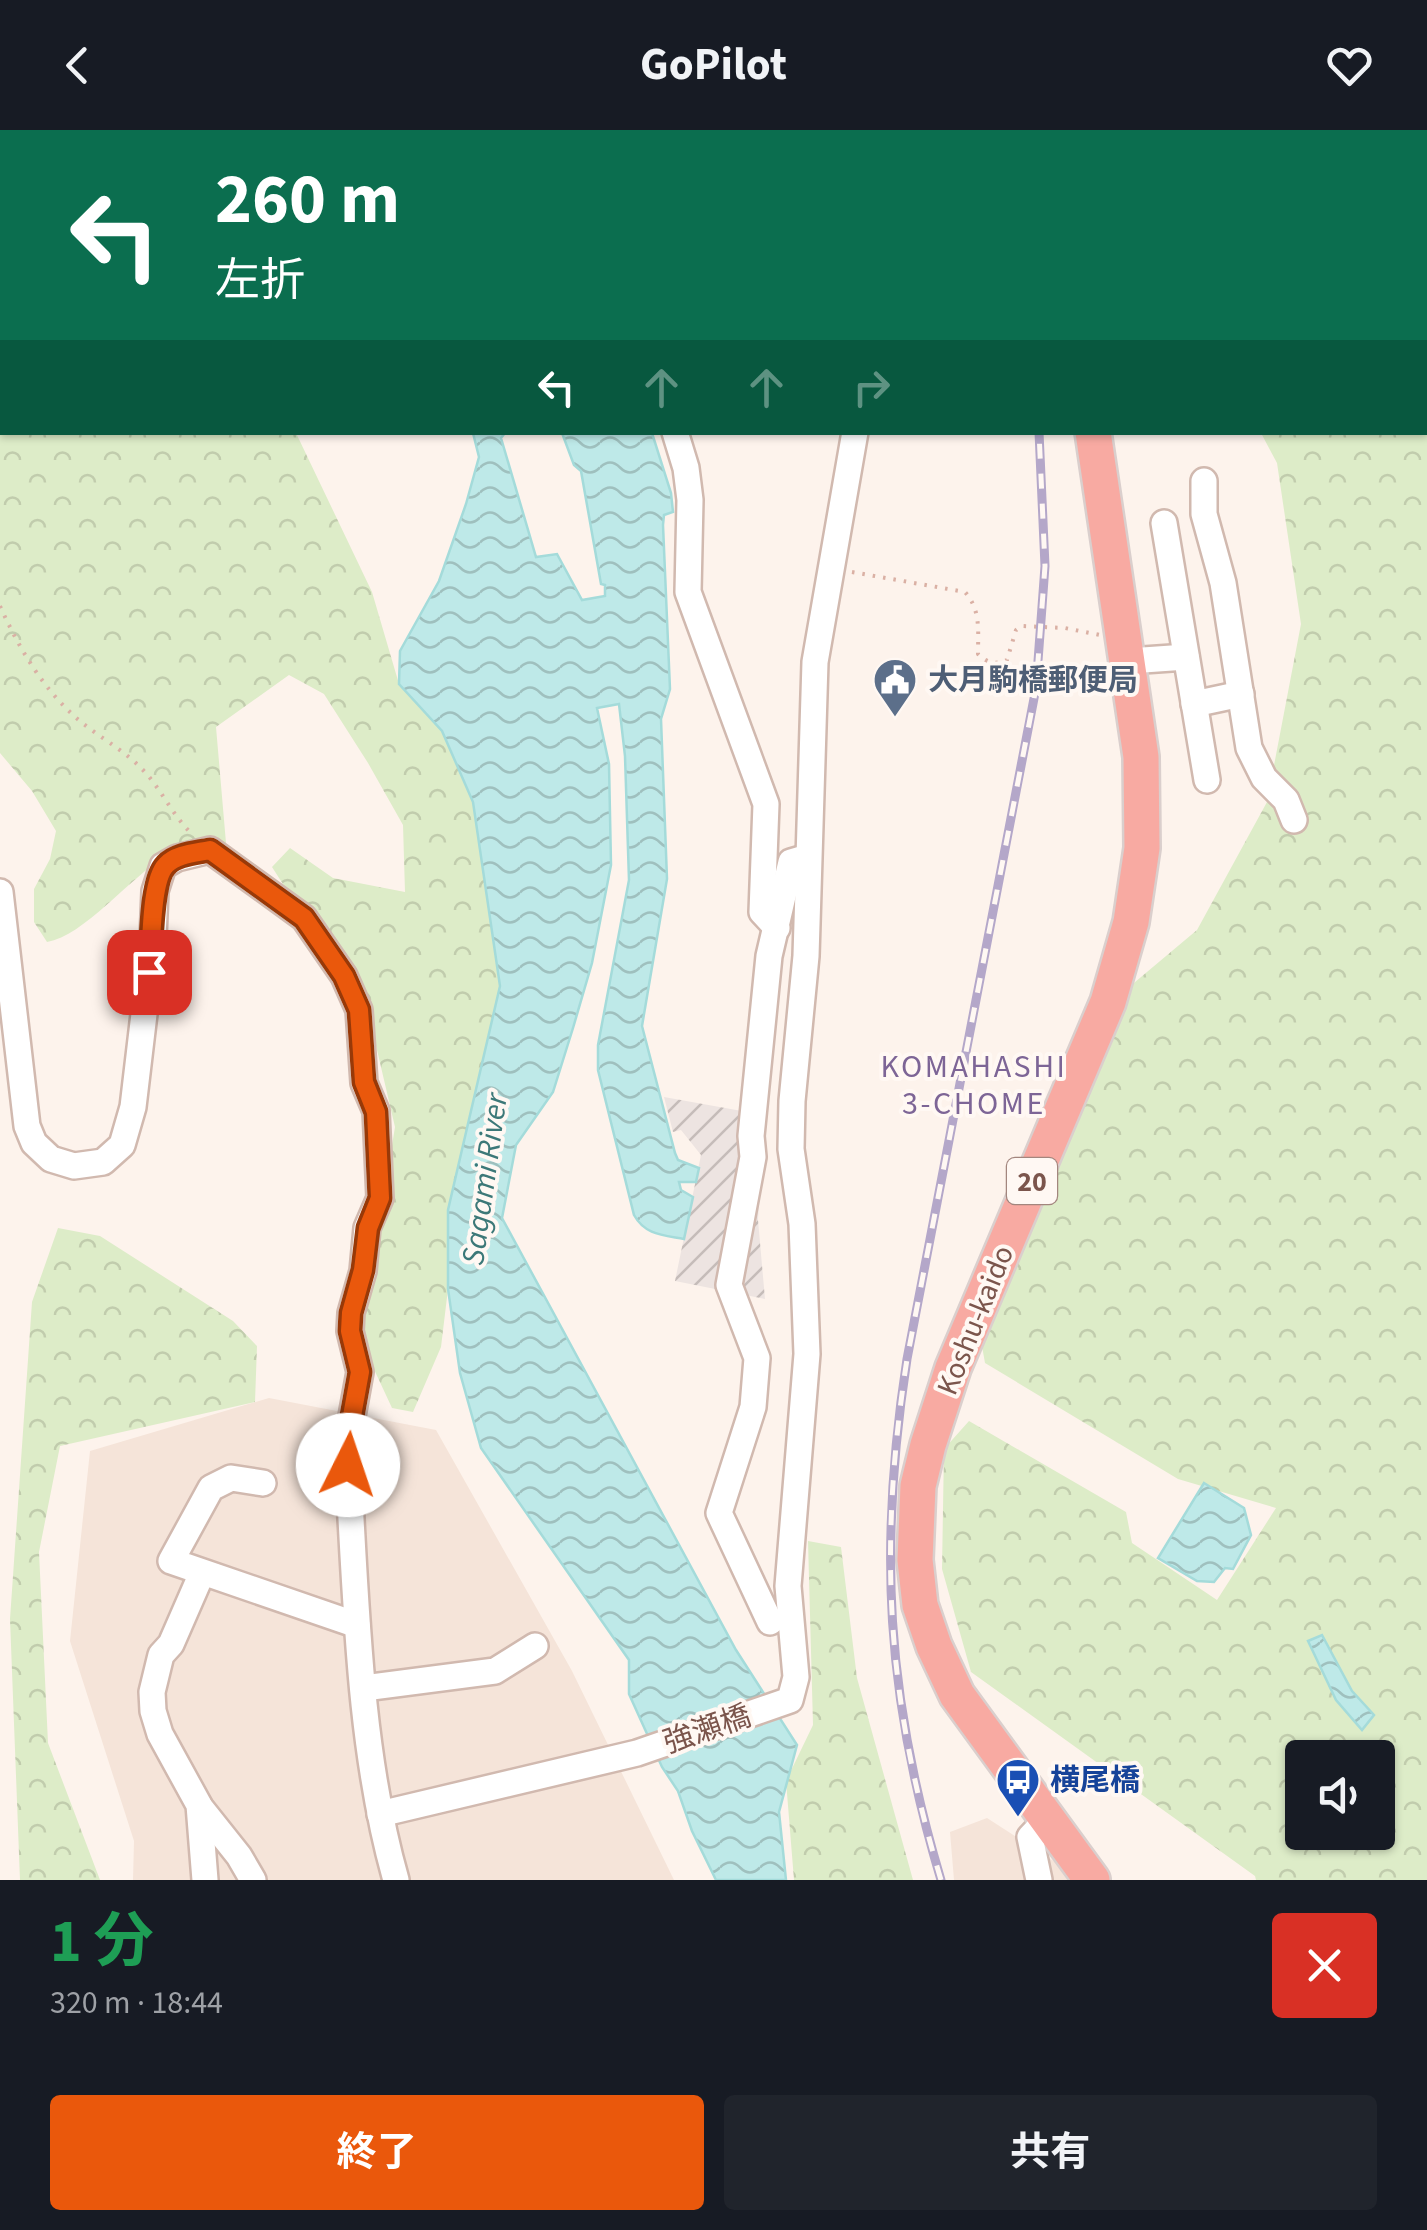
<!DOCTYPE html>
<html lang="ja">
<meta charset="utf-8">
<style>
:root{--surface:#171b24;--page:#20242c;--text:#f1f3f6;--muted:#9ea1a6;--accent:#ea580c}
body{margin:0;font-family:"Source Sans 3","Noto Sans JP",sans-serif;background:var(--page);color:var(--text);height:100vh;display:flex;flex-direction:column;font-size:38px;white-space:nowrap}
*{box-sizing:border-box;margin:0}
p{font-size:32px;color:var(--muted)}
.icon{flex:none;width:55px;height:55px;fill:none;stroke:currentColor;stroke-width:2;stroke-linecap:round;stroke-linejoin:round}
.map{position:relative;height:1750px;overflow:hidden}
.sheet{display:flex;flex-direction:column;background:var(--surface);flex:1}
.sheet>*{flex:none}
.top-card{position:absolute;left:0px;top:0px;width:1428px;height:305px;box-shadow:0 2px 8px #0004;background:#0b6e4f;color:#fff;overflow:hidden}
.fabs{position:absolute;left:1285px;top:1610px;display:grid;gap:20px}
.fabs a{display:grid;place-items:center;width:110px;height:110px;border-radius:10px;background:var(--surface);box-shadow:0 2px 8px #0004;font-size:50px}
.pin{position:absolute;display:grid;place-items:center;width:85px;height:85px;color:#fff;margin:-42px;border-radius:20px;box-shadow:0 5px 15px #0006}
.me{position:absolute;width:110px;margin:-55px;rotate:4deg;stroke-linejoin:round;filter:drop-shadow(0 0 8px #0008)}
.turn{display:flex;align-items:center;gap:35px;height:210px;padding:0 50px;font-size:45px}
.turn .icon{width:130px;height:130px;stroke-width:2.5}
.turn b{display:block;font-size:70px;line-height:85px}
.lanes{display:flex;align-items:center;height:95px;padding:0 50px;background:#0003;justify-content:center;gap:50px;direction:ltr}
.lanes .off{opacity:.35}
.round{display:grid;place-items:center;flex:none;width:105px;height:105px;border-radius:10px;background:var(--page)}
.overview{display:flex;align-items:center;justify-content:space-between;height:170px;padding:0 50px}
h1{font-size:60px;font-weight:700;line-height:75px;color:#1e9e55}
.button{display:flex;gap:20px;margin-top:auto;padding:20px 50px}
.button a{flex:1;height:115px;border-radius:10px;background:var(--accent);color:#fff;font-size:40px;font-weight:700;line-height:115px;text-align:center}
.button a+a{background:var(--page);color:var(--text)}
header{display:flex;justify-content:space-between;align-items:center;height:130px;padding:0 50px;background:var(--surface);font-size:45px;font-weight:700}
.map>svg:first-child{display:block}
.residential{fill:#f5e4d9}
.industrial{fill:url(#industrial-furrows)}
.forest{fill:url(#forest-crowns);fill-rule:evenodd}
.water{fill:url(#water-waves);stroke:#a4dbda;stroke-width:2.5}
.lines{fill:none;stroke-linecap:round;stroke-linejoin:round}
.minor-casing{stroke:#d1b9af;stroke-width:30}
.highway-casing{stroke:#dacfcd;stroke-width:40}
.path{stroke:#dab0a4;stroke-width:4;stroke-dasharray:2.5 8;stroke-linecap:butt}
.minor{stroke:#fff;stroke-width:25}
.highway{stroke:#f8aaa2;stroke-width:35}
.rail-casing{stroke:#b4a7c9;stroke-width:9}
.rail{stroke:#fff8f3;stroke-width:5;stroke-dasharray:15;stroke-linecap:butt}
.route-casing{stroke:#983908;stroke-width:25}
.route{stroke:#ea580c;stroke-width:18}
.labels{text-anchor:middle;stroke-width:8;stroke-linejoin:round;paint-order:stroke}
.shield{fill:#fff8f3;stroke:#a3867e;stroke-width:2.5}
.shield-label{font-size:28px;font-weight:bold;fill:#7b554c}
.service-label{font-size:30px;font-weight:bold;fill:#4e5e75;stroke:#fff8f3;text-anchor:start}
.street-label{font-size:30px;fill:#7b554c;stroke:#fff8f3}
.transit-label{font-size:30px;font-weight:bold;fill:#164399;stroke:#fff8f3;text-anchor:start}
.neighbourhood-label{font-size:32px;letter-spacing:2.5px;fill:#7d6596;stroke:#fff8f3}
.water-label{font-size:32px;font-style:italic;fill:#3c7878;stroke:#fff8f3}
</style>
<header><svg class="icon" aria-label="back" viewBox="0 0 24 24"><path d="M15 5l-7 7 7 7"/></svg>GoPilot<svg class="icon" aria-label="heart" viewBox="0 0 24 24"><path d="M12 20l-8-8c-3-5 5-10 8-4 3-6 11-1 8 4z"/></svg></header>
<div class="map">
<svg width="1427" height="1750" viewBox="0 0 1427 1750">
<defs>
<pattern id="industrial-furrows" width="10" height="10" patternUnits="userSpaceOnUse" patternTransform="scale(2.5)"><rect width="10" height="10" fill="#ede4e1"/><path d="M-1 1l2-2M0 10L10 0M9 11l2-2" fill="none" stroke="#c5bcb9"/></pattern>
<pattern id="forest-crowns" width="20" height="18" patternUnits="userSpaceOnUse" patternTransform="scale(2.5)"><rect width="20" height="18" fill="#ddecc8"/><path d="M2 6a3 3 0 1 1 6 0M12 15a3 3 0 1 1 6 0" fill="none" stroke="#c1ccad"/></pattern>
<pattern id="water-waves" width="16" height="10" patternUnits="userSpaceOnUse" patternTransform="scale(2.5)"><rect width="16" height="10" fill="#bee9e8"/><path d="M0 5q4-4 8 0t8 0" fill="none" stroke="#9fc0be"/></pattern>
</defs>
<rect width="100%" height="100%" fill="#fdf3ec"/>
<g class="residential">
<path d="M269 1268 436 1300 572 1541 674 1750H133L134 1711 70 1511 90 1321Z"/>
<path d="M987 1688 1063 1737 1072 1750H954L950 1702Z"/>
</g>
<path class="industrial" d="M664 967 764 985 758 1090 765 1169 675 1151 701 1025 681 1000 673 1002Z"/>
<g class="forest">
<path d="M1071 0H1279L1282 2H1071Z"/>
<path d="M1427 8V1750H1256L1255 1746 971 1542 942 1439 944 1319 969 1291 1126 1382 1132 1413 1217 1470 1276 1378 1178 1349 985 1233 978 1194 1116 868 1197 800 1267 672 1301 494 1277 333 1261 303 1425 302ZM1302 1628H1378V1702H1302Z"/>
<path d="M0 90 2 302 296 303 372 462 399 554 442 601 473 672 500 856 448 1080V1159L441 1217 413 1282 392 1278 365 1220 364 1185 395 997 370 890 272 737 290 718 333 748 405 762 403 695 368 633 324 564 289 545 216 597 226 713C208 716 182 716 166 726 129 748 84 806 47 812L34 792V759L50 729 56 701 32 661 0 623Z"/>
<path d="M58 1098 100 1106 233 1191 257 1216 255 1272 60 1316 39 1422 48 1613 100 1750H20L10 1489 32 1172Z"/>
<path d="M808 1411 841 1417 857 1548 913 1750H794L786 1651 813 1595Z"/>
</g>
<g class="water">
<path d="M473 303H505L501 308 536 427 557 424 582 470 605 466V455L601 454 581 341 574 335 562 303H652L671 363 673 382 664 385 663 395 670 559 661 589 667 749 642 896 675 1023 678 1030 699 1038 696 1052H679L681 1060 693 1067 684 1109C663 1105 645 1105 634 1085L598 940V915L629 750 625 626 619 574 597 578 609 634 611 735 592 833 573 898 553 962 516 1015 502 1088 736 1520 797 1615 779 1682 786 1750H716L692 1701 678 1661 662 1637 629 1564V1530L481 1318 460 1243 448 1159V1080L500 856 473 672 442 601 399 554 400 521 439 451 466 374 479 327Z"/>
<path d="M1204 1353 1244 1378 1251 1405 1233 1439 1225 1438 1214 1452 1197 1451 1158 1428Z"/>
<path d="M1322 1505 1352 1561 1374 1585 1362 1600 1336 1570 1308 1511Z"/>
</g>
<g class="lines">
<defs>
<g id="minor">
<path d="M495 0 497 2"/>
<path d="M844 0 846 2"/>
<path d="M1303 0 1305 2"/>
<path d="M1411 2 1414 0"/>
<path d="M675 302 686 338 690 370 688 462 766 674 762 782 777 798"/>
<path d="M1204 351V384L1223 453 1249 618 1264 648 1286 670 1294 690"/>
<path d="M1164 393 1207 650"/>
<path d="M1129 531 1186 527"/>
<path d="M1194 574 1241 564"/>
<path d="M0 762 27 996 34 1013 51 1029 74 1036 103 1032 122 1015 133 977 153 808 155 761 163 736 177 728 210 720 304 788 344 846 359 880 364 953 376 981 380 1068 367 1098 363 1141 351 1183 350 1201 360 1242 348 1308V1335C356 1469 359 1621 396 1750"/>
<path d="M263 1353 231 1348 211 1358 171 1431 357 1495"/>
<path d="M202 1443 171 1514 161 1525 152 1562 153 1581 160 1604 199 1675 205 1750"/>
<path d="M770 1492 719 1383 753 1277 757 1228 729 1155 753 1027 751 1006 769 826 791 732 808 727"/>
<path d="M364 1558 495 1541 535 1516"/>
<path d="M200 1677 239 1726 253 1750"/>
<path d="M380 1684 637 1623 790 1570 796 1547 788 1456 807 1224 802 1094 791 1019 792 971 806 826 815 532 855 302"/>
<path d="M1039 1750 1030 1707 1046 1690"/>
</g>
<g id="highway">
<path d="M1049 0V2"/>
<path d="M1092 1750 957 1565 934 1516 920 1475 915 1430 918 1356 928 1315 953 1238 1108 872 1131 792 1142 718 1141 627 1093 302"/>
</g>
</defs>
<use href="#minor" class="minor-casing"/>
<use href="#highway" class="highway-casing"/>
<g class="path">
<path d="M852 442 965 462C981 480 978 501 978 524 987 533 996 535 1007 530L1016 500 1021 496 1065 498 1100 505"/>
<path d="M0 476C18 516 40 554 72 584 93 604 120 617 140 637 160 656 171 684 192 704"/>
</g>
<use href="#minor" class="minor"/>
<use href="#highway" class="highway"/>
<defs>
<g id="rail">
<path d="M958 0 959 2"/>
<path d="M941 1750C886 1567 878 1417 907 1229L1036 558 1045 436 1039 302"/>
</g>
</defs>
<use href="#rail" class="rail-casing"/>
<use href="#rail" class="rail"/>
</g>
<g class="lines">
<defs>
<path id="route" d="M149 842C152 818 150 751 166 735 176 724 196 723 210 720L304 788 344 846 359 880 364 952 376 982 380 1068 368 1098 363 1140 351 1183 350 1201 360 1242 348 1308V1335"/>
</defs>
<use href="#route" class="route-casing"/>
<use href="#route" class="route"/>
</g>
<defs>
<symbol id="civic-pin" viewBox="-11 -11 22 30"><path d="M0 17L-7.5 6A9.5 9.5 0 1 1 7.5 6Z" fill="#5c6f8a" stroke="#fff8f3"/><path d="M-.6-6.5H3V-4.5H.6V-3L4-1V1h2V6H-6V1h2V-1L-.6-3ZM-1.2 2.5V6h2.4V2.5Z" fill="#fff"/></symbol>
<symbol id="bus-pin" viewBox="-11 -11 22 30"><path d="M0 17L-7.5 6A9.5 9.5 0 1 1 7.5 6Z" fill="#1a4fb4" stroke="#fff8f3"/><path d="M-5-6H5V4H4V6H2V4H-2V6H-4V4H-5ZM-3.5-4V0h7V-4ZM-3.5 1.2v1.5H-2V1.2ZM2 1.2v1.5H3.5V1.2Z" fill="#fff"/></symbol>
</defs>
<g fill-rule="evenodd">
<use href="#civic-pin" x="870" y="525" width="50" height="68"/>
<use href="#bus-pin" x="993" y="1625" width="50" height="68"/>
</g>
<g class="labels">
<rect class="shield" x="1007" y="1028" width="50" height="46" rx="8"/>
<g class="shield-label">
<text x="1032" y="1061">20</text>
</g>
<g class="service-label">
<text x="928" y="560">大月駒橋郵便局</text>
</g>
<g class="street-label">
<text transform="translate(975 1190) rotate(-68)" y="10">Koshu-kaido</text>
<text transform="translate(707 1599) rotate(-19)" y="10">強瀬橋</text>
</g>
<g class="transit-label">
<text x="1050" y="1660">横尾橋</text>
</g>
<g class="neighbourhood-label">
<text x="974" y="947">KOMAHASHI<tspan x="974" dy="37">3-CHOME</tspan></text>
</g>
<g class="water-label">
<text transform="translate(484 1049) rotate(-82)" y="11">Sagami River</text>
</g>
</g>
</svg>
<div class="fabs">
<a><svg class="icon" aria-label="sound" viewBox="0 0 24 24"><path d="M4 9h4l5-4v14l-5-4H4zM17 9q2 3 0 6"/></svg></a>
</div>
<div class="pin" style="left:149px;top:842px;background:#d93025"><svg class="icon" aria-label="arrive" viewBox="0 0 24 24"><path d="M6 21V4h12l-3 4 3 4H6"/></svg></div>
<svg class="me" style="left:348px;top:1335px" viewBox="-20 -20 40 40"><circle r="19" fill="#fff"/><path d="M0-13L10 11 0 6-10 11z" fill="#ea580c"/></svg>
<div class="top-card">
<div class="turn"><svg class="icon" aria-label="left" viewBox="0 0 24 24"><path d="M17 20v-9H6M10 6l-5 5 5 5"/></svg><div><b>260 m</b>左折</div></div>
<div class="lanes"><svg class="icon" aria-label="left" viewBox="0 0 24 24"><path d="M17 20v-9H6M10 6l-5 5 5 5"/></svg><svg class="icon off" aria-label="ahead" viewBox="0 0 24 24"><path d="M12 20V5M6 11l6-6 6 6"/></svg><svg class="icon off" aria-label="ahead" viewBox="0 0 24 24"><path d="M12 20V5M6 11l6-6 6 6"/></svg><svg class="icon off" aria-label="right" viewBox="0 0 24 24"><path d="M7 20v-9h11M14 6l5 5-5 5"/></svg></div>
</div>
</div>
<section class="sheet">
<div class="overview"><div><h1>1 分</h1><p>320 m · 18:44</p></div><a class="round" style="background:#d93025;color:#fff"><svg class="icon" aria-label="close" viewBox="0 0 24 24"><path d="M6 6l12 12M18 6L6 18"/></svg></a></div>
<div class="button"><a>終了</a><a>共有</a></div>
</section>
